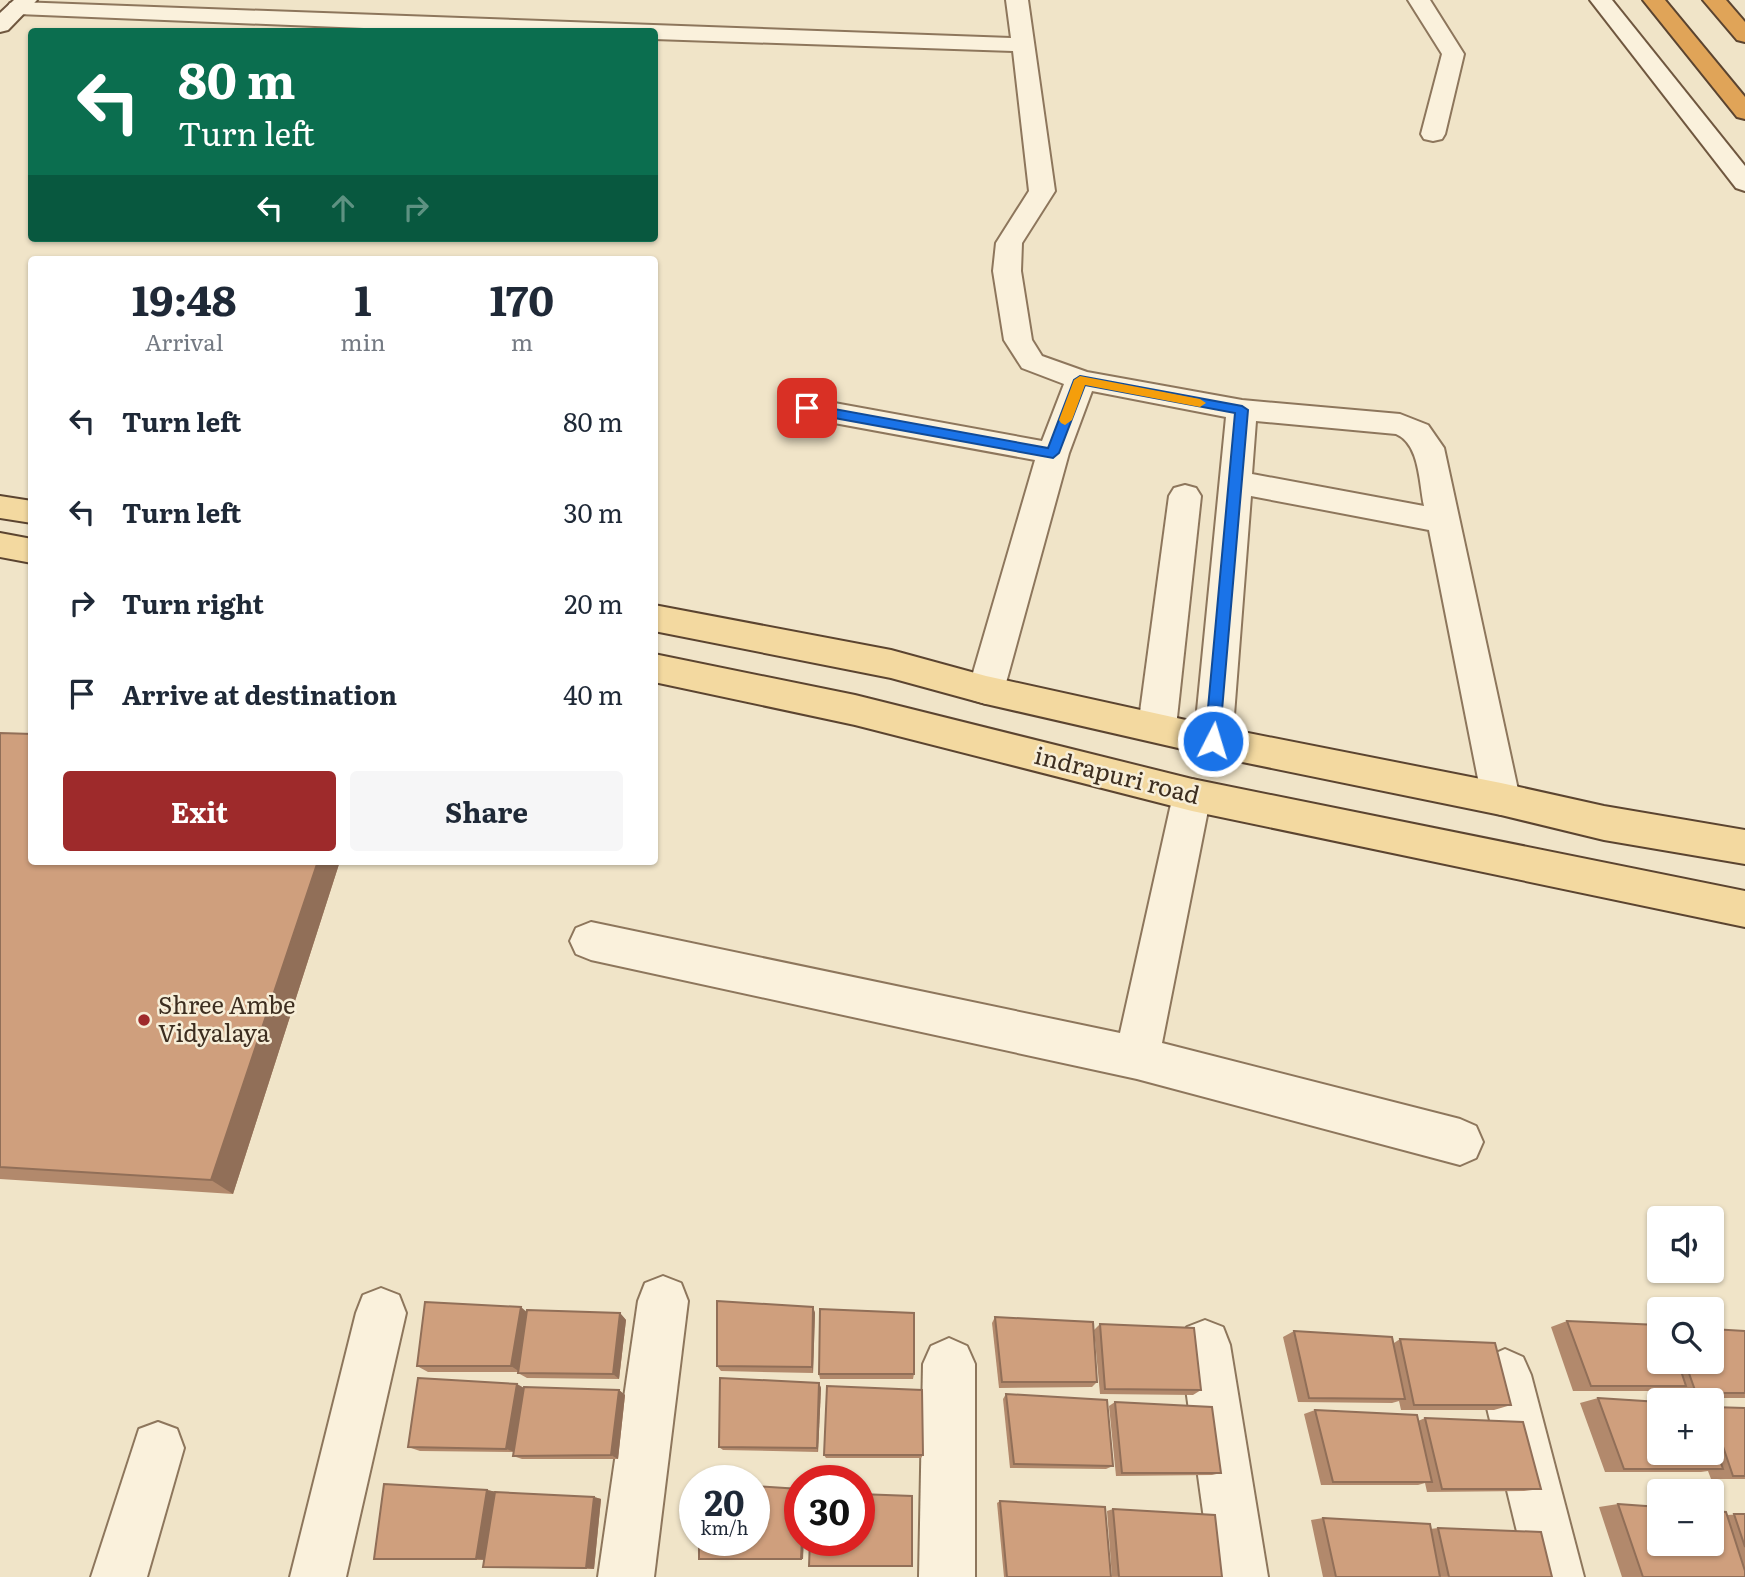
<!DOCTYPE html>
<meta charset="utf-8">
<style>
:root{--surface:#fff;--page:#f6f6f7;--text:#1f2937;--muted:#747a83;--accent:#9e2a2b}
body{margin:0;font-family:Literata,serif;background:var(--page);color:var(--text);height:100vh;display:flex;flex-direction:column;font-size:26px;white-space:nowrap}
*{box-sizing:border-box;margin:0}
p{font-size:23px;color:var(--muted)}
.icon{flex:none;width:38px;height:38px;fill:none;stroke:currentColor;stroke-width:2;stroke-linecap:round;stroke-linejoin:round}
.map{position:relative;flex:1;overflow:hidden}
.sheet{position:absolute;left:28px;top:256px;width:630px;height:609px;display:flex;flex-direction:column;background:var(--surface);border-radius:7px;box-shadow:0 2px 5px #0004}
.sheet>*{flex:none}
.banner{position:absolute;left:28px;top:28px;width:630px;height:214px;border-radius:7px;box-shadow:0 2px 5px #0004;background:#0b6e4f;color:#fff;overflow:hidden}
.controls{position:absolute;left:1647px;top:1206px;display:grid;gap:14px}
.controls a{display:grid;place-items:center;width:77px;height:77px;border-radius:7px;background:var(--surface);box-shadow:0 2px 5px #0004;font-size:35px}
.speed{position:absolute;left:679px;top:1465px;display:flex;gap:14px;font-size:35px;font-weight:700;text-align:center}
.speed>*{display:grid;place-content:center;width:91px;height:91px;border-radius:50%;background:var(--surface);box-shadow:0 2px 5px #0004;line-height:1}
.speed small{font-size:18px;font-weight:400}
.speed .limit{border:10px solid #d22;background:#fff;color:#111}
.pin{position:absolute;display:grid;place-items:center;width:60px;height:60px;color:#fff;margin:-30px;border-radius:14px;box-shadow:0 4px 10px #0006}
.me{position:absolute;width:77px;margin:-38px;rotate:5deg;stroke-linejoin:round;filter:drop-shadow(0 0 5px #0008)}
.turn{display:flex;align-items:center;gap:24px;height:147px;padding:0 35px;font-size:32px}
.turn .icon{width:91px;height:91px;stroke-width:2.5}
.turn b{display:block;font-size:49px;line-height:60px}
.lanes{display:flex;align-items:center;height:66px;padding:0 35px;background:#0003;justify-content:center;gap:35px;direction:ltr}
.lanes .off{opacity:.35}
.eta{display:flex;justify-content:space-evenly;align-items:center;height:119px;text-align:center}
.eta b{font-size:42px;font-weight:700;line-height:49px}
.cta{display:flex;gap:14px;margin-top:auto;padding:14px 35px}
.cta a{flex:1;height:80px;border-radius:7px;background:var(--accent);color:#fff;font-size:28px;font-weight:700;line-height:80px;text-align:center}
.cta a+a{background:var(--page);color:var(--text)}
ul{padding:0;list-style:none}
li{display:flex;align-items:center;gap:21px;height:91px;padding:0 35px}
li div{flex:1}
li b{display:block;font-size:26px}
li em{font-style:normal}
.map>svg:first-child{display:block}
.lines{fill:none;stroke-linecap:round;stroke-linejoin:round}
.street-casing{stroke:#8d765c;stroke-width:4}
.secondary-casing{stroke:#6f573f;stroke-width:4}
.primary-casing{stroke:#5b4430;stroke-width:4}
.highway-casing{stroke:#5b4430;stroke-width:4}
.street{fill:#faf1dc;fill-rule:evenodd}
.secondary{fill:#faf1dc;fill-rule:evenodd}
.primary{fill:#f3d9a0;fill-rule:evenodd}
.highway{fill:#e0a458;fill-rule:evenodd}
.wall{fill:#b2896c}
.shaded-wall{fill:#916f58}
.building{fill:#cf9f7d;stroke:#916f58;stroke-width:2}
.route{fill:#1a73e8;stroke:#114b97;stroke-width:2}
.slow{fill:#f59e0b}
.poi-dot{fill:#9e2a2b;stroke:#f7eed8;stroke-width:2.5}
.labels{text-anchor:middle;stroke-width:5;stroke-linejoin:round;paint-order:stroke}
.street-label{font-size:24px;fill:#3d2e20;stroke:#f7eed8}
.poi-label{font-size:24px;fill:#3d2e20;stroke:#f7eed8;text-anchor:start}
</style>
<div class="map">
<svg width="1745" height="1577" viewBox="0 0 1745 1577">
<rect width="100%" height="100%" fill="#f0e4c8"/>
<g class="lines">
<defs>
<g id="street">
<path d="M1006 0H1028L1055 191 1022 243 1021 271 1032 340 1042 356 1087 372 1242 400 1400 414 1428 425 1444 448 1520 799 1515 810 1501 815 1487 810 1482 799 1429 530 1251 496 1232 741 1226 752 1213 756 1200 752 1194 741 1226 417 1092 391 1069 453 1004 690 999 700 986 704 973 700 968 690 1035 460 807 418 796 415 792 408 796 401 807 398 1042 441 1064 384 1022 368 1004 340 993 271 996 243 1029 191 1013 51 654 39V32H461L18 14 10 13 7 8 10 3 18 2 1011 38ZM1256 421 1396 434C1420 444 1419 483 1424 506L1252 474Z"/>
<path d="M1408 0H1430L1464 54 1445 134 1442 139 1433 141 1424 139 1421 134 1442 54Z"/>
<path d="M1185 485 1196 488 1201 496 1176 727 1170 738 1157 742 1144 738 1138 727 1169 496 1174 488Z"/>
<path d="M1192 779 1206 784 1211 795 1162 1043 1460 1119 1476 1126 1483 1142 1476 1158 1460 1165 1137 1079 591 960 576 954 570 941 576 928 591 922 1120 1033 1173 795 1178 784Z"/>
<path d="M663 1276 681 1283 688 1301 654 1577H598L638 1301 645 1283Z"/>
<path d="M381 1288 399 1295 406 1313 346 1577H290L356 1313 363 1295Z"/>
<path d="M1205 1320 1223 1327 1230 1345 1268 1577H1212L1180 1345 1187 1327Z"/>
<path d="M949 1338 967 1346 975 1364V1577H919L923 1364 931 1346Z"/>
<path d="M1505 1349 1523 1357 1531 1375 1584 1577H1528L1479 1375 1487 1357Z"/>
<path d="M158 1422 177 1429 184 1448 147 1577H91L139 1429Z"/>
</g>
<g id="secondary">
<path d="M14 0H37L8 30 0 32V13Z"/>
<path d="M1590 0H1612L1745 166V191L1736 188Z"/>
</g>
<g id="primary">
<path d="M0 496 32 501V523L0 518Z"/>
<path d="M0 533 32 539V563L0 557Z"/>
<path d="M654 605 891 650 986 676 1213 726 1501 783 1604 806 1745 830V864L1604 840 1501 815 1213 756 986 704 891 678 654 631Z"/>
<path d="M654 654 855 695 1192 779 1745 891V927L1192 811 855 725 654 682Z"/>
</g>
<g id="highway">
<path d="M1643 0H1665L1745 97V119L1737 117Z"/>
<path d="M1703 0H1726L1745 22V42L1737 40Z"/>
</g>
</defs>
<use href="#street" class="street-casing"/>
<use href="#secondary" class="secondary-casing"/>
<use href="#primary" class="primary-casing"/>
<use href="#highway" class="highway-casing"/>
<use href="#street" class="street"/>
<use href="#secondary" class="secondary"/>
<use href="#primary" class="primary"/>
<use href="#highway" class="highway"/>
</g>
<g class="wall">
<path d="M0 733 32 861H340L233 1194 0 1179Z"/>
<path d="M813 1307 815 1313 813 1373 721 1371 717 1366Z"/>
<path d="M527 1312 620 1313 626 1320 619 1379 527 1378 518 1373V1372H428L417 1366Z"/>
<path d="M995 1317 1097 1382 1092 1387 999 1388 992 1323Z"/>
<path d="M1567 1321 1659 1362H1712L1745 1331V1398H1675L1673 1390 1666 1391H1573L1551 1327Z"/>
<path d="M1100 1324 1201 1390 1193 1395 1100 1394 1094 1330Z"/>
<path d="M1294 1331 1394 1343 1400 1339 1511 1405 1494 1410H1401L1399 1401 1392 1403 1298 1402 1283 1337Z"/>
<path d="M819 1374H914L913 1379H820Z"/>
<path d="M819 1383 821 1388 818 1452 723 1450 719 1447Z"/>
<path d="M524 1388 619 1390 625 1395 618 1459H522L513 1456V1452L420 1451 408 1447Z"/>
<path d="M1006 1394 1113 1466 1106 1469 1010 1468 1003 1399Z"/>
<path d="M1598 1398 1712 1452V1407L1745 1408V1479H1711L1708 1471 1701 1472H1605L1580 1403Z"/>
<path d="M1115 1402 1221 1473 1212 1475 1116 1476 1109 1406Z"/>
<path d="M1315 1410 1418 1421 1425 1418 1541 1489 1524 1491 1427 1492 1425 1483 1418 1485H1321L1304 1414Z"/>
<path d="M824 1455H923L921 1458H826Z"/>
<path d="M487 1490 496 1492 594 1497 601 1499 594 1569 494 1567 484 1560 374 1559Z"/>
<path d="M1000 1501 1111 1577H1004L997 1503Z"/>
<path d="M1618 1504 1727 1515 1745 1514V1577H1622L1599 1507Z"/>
<path d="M1113 1509 1222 1577H1112L1107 1511Z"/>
<path d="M1323 1518 1430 1529 1438 1528 1552 1577H1323L1311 1520Z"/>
<path d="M754 1540 803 1559H699Z"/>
</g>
<g class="shaded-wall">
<path d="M318 861H340L233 1194 211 1180Z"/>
<path d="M521 1307 529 1314 520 1372 511 1366Z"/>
<path d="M813 1307 815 1313 813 1373 812 1367Z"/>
<path d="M620 1313 626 1320 619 1379 613 1374Z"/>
<path d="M819 1383 821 1388 818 1452 817 1448Z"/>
<path d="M517 1384 526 1389 515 1452 506 1449Z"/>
<path d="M619 1390 625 1395 618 1459 611 1455Z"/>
<path d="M487 1490 497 1492 487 1560 476 1559Z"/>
<path d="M594 1497 601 1499 594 1569 586 1568Z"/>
<path d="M802 1540H804L803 1559H801Z"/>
</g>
<g class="building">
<path d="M0 733 32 734V861H318L211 1180 0 1167Z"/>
<path d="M717 1301 813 1307 812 1367 717 1366Z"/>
<path d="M425 1302 521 1307 511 1366H417Z"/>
<path d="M820 1309 914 1313V1374H819Z"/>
<path d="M527 1310 620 1313 613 1374 518 1373Z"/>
<path d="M995 1317 1093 1322 1097 1382H1002Z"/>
<path d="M1567 1321 1659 1325V1362H1678L1686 1386H1591Z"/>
<path d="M1100 1324 1194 1328 1201 1390 1105 1389Z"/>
<path d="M1712 1329 1745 1331V1393H1696L1685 1362H1712Z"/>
<path d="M1294 1331 1392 1337 1405 1399 1309 1398Z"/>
<path d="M1400 1339 1495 1343 1511 1405H1414Z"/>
<path d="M418 1378 517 1384 506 1449 408 1447Z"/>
<path d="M720 1378 819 1383 817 1448 719 1447Z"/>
<path d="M827 1386 922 1390 923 1455H824Z"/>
<path d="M524 1387 619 1390 611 1455 513 1456Z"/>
<path d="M1006 1394 1107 1400 1113 1466 1014 1464Z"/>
<path d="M1598 1398 1659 1402V1452H1712V1436L1723 1469H1624Z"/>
<path d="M1115 1402 1212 1407 1221 1473H1122Z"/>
<path d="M1712 1407 1745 1408V1476H1733L1712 1414Z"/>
<path d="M1315 1410 1417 1415 1432 1482H1333Z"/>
<path d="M1425 1418 1523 1422 1541 1489H1442Z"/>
<path d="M384 1484 487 1490 476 1559H374Z"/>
<path d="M754 1486 800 1489V1540H802L801 1559H699V1540H754Z"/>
<path d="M495 1492 594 1497 586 1568 483 1567Z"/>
<path d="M859 1494 912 1496V1566H809L810 1540H859Z"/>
<path d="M1000 1501 1105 1507 1111 1577H1007Z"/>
<path d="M1618 1504 1659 1507V1544H1712V1511L1726 1512 1745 1571V1577H1643Z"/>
<path d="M1113 1509 1215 1515 1222 1577H1119Z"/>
<path d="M1734 1514H1745V1547Z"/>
<path d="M1323 1518 1430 1524 1440 1577H1336Z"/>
<path d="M1438 1528 1541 1532 1552 1577H1449Z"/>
</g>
<path class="route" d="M1080 376 1242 406 1248 410 1219 745H1208L1205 741 1235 413 1085 385 1059 453 1053 458 807 413 800 408 807 404 1048 448 1074 380Z"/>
<path class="slow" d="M1080 376 1200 399 1206 403 1200 407 1085 385 1072 420 1065 425 1061 423 1059 420 1074 380Z"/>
<circle class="poi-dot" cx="144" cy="1020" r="7"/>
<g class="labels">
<g class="street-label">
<text transform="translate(1117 776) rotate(14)" y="8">indrapuri road</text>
</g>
<g class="poi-label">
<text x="158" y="1014">Shree Ambe<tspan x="158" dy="28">Vidyalaya</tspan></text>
</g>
</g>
</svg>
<div class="controls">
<a><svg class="icon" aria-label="sound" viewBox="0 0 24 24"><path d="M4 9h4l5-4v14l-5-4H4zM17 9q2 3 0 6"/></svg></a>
<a><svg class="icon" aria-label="search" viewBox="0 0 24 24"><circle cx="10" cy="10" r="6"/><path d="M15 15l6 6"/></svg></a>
<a>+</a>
<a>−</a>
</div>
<div class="speed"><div>20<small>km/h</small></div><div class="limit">30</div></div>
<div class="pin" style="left:807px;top:408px;background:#d93025"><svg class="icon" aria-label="arrive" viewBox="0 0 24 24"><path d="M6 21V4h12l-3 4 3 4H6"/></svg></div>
<svg class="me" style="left:1213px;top:741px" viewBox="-20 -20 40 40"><circle r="17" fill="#1a73e8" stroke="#fff" stroke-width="3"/><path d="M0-11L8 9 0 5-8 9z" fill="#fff"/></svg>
<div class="banner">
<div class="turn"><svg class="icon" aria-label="left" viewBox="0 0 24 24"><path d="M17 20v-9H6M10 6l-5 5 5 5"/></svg><div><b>80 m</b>Turn left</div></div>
<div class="lanes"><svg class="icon" aria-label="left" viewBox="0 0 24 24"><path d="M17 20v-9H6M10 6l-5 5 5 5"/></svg><svg class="icon off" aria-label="ahead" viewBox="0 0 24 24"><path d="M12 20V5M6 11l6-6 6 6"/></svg><svg class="icon off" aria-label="right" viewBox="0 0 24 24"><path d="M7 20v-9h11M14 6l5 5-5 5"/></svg></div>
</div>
<section class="sheet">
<div class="eta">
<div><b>19:48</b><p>Arrival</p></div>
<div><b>1</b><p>min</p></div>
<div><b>170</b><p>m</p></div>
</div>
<ul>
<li><svg class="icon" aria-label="left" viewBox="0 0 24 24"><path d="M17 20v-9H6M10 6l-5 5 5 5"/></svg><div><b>Turn left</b></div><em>80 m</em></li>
<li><svg class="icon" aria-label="left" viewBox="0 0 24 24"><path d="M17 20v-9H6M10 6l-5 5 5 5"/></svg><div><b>Turn left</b></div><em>30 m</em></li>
<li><svg class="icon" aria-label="right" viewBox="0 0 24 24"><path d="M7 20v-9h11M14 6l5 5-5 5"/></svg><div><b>Turn right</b></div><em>20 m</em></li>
<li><svg class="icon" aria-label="arrive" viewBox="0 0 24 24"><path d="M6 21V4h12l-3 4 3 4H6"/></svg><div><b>Arrive at destination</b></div><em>40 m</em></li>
</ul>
<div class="cta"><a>Exit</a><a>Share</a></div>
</section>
</div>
